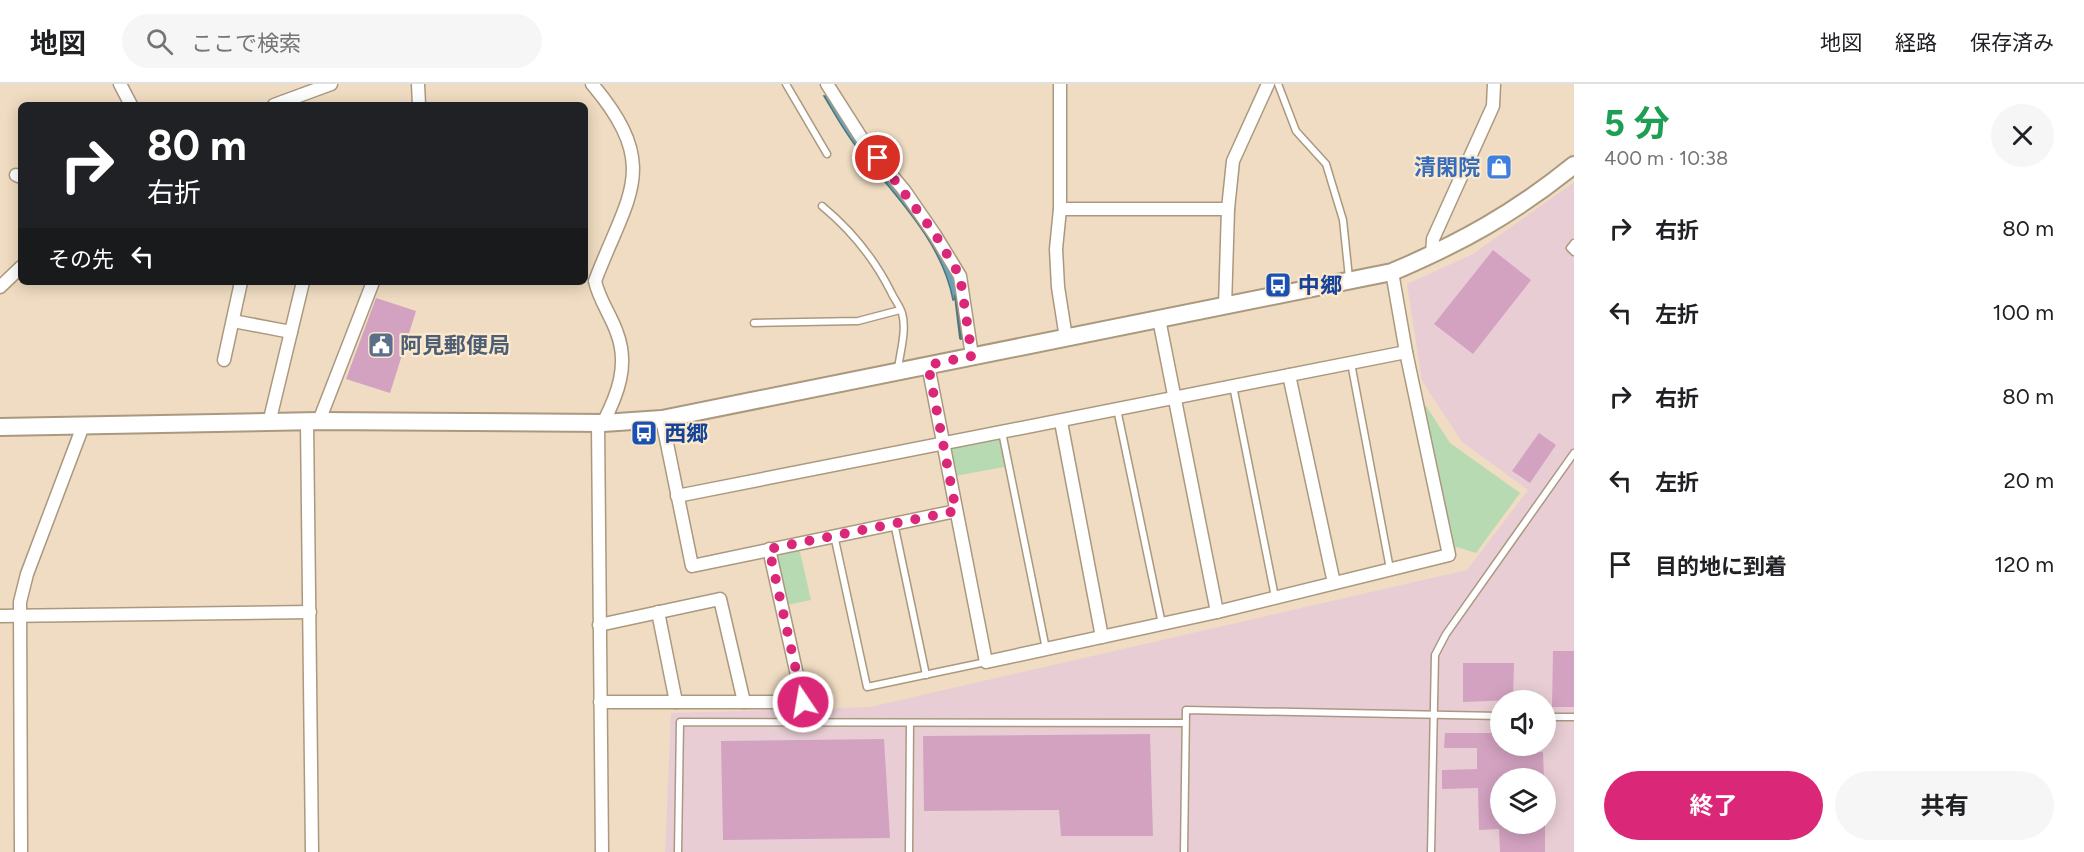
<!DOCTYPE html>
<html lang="ja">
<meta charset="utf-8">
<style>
:root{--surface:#fff;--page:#f6f6f6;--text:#202124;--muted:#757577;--line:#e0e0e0;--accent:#db2777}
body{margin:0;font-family:Figtree,"Noto Sans JP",sans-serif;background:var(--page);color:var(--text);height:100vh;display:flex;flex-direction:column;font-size:22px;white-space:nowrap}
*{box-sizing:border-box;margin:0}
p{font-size:20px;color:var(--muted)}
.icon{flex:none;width:33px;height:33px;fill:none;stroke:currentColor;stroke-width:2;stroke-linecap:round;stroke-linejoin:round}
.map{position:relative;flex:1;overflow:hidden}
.sheet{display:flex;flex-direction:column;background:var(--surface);width:510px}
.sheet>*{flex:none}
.banner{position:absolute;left:18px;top:18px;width:570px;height:183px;border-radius:9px;box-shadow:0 3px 15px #0003;background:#202124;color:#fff;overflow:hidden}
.buttons{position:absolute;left:1490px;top:606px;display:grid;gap:12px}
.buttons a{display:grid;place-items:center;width:66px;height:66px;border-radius:50%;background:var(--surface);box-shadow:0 3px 15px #0003;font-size:30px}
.pin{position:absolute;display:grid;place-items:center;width:51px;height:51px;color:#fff;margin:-26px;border:3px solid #fff;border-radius:50%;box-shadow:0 2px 6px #0007}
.me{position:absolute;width:66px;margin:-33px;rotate:348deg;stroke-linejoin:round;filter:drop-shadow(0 0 4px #0008)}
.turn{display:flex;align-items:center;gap:21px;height:126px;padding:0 30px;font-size:27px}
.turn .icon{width:78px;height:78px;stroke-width:2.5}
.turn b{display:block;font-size:42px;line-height:51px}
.then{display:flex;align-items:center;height:57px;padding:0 30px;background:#0003;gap:12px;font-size:22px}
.round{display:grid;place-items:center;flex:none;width:63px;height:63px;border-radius:32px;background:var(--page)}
.headline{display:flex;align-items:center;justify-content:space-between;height:102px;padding:0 30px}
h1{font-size:36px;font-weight:700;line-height:45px;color:#1e9e55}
.button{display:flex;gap:12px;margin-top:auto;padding:12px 30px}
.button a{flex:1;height:69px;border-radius:36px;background:var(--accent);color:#fff;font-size:24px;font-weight:700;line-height:69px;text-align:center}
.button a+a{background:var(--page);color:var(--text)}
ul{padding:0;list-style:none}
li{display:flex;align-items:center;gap:18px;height:84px;padding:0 30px}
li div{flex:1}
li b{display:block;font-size:22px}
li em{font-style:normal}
header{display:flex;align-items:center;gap:36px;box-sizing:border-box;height:84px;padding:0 30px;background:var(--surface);border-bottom:2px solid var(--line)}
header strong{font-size:28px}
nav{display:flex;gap:33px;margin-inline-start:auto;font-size:21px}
.search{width:420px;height:54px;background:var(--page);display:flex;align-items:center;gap:15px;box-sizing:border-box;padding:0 21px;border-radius:33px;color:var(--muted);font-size:22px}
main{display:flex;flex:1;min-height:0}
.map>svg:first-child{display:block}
.industrial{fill:#e8ced4;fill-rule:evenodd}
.green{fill:#b8dab2}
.water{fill:#65a4b7;stroke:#4c7782;stroke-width:1.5}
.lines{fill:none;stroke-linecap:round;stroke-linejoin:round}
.stream{stroke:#4c7782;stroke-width:4}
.building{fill:#d3a2c1}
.lane-casing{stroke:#aa997f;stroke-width:9}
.street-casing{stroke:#aa997f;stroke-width:15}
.secondary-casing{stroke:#aa997f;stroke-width:20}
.lane{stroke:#fff;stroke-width:6}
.street{stroke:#fff;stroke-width:12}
.secondary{stroke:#fff;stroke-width:16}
.route{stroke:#db2777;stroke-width:10;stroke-dasharray:0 18}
.labels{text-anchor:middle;stroke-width:4.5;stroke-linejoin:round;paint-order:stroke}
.shop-label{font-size:22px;font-weight:bold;fill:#366cbe;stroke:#fceacf;text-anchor:end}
.transit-label{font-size:22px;font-weight:bold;fill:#164399;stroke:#fceacf;text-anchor:start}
.service-label{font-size:22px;font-weight:bold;fill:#4e5e75;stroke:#fceacf;text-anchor:start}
</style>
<header>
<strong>地図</strong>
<div class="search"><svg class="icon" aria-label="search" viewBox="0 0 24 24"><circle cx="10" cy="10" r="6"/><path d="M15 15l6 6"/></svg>ここで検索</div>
<nav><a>地図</a><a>経路</a><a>保存済み</a></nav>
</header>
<main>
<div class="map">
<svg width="1574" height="768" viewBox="0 0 1574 768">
<rect width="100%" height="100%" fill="#efdcc2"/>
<path class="industrial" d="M1574 98V768H665L671 629 870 623 1467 486 1528 406 1462 358 1422 297 1407 200 1473 170ZM1500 616H1545V662H1500ZM1500 694H1545V740H1500Z"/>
<g class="green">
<path d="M1426 322 1450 359 1520 409 1476 469 1457 463 1451 470 1419 324Z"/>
<path d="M1002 348 1009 382 950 393 943 360Z"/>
<path d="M798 459 811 516 782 522 769 465Z"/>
</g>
<path class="water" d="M824 12H830L905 112 956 192 960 213 953 216C942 157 895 112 859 66 845 49 835 30 824 12Z"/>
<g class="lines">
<path class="stream" d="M956 212 961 254"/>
</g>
<g class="building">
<path d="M1493 166 1531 196 1473 270 1434 240Z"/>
<path d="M376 214 416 227 390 309 346 295Z"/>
<path d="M1539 349 1556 361 1530 399 1512 387Z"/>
<path d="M1553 567H1574V623H1552Z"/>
<path d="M1463 579H1514L1513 616 1463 618Z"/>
<path d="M1445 649H1500V662H1523V669L1543 668 1544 694H1500V740H1545V768H1500L1499 745 1479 746 1478 704 1442 705V686L1477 685V664H1444Z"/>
<path d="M1150 650 1153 752H1061L1059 726 924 727 923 652Z"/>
<path d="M884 655 890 754 723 756 721 657Z"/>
</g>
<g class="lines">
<defs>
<g id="lane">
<path d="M786 0 827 70"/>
<path d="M1278 0 1296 47 1326 80 1343 136 1349 194"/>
<path d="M822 122C851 146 874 174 891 208 894 215 900 222 902 229 907 246 900 268 898 285"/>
<path d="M1574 159 1570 164 1574 168"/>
<path d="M754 239 858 237 900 226"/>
<path d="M1351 279 1390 485"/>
<path d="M1233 302 1275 513"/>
<path d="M1117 325 1162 540"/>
<path d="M1002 348 1046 565"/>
<path d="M894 439 926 591"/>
<path d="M834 451 867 603 986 578"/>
<path d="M1545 633H1574"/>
<path d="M678 768 680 638 1185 639"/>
<path d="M909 768 910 639"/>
<path d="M1184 768 1186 626 1500 632"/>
<path d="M1431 768 1435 571 1446 550 1574 369"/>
</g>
<g id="street">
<path d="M120 0 131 21"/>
<path d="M418 0 419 21"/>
<path d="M592 0C662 83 628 110 595 197 599 216 611 231 617 249 629 281 618 310 603 339"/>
<path d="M827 0 864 58 904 106 935 151 960 192 972 272"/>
<path d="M1060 0V125L1056 165 1058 203 1066 254"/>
<path d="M274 21 331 0"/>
<path d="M16 91 21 93"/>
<path d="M1060 125H1228"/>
<path d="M1432 171 1433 155 1493 22 1494 0"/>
<path d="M0 203 21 183"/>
<path d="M1225 223 1228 125 1233 77 1268 0"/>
<path d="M1159 235 1217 528"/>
<path d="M233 237 291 248"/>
<path d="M224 276 241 198"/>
<path d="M928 281 986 578 1217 528 1449 471 1406 268 1392 188"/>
<path d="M1289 291 1334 499"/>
<path d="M662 335 692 482 956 427"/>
<path d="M319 337 373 198"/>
<path d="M307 338 312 768"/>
<path d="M1061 338 1102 553"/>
<path d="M269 339 303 198"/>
<path d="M598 339 602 768"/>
<path d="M677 412 1406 268"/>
<path d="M658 528 676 618"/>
<path d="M0 532 310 528"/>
<path d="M599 541 720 515 744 618"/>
<path d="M600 618H803L769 465"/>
<path d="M21 768 20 518 27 490 83 342"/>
</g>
<path id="secondary" d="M0 343 319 337 603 339 662 335 1392 188C1461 159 1516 128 1574 81"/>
</defs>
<use href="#lane" class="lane-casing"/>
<use href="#street" class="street-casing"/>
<use href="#secondary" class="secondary-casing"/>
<use href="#lane" class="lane"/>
<use href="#street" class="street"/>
<use href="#secondary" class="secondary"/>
</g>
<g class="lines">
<path class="route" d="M803 618 769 465 956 427 928 281 972 272 960 192 935 150 878 74"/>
</g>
<defs>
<symbol id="shop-square" viewBox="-11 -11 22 22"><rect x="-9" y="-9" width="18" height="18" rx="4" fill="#3f7fe0" stroke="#fceacf"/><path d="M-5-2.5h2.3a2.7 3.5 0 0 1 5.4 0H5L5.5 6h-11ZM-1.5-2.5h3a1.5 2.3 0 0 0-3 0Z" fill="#fff"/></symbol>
<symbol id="bus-square" viewBox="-11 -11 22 22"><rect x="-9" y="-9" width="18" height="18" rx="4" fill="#1a4fb4" stroke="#fceacf"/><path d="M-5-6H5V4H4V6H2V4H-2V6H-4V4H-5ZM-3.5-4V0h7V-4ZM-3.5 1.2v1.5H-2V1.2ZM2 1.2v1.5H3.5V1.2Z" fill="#fff"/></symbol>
<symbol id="civic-square" viewBox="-11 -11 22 22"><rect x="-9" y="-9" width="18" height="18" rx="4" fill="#5c6f8a" stroke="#fceacf"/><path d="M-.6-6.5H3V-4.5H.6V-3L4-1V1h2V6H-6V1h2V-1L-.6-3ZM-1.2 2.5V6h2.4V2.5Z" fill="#fff"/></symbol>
</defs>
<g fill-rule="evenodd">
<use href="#shop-square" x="1484" y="68" width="30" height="30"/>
<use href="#bus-square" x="1263" y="186" width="30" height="30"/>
<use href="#civic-square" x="366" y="246" width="30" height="30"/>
<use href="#bus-square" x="629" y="334" width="30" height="30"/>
</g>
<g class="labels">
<g class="shop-label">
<text x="1480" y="91">清閑院</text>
</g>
<g class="transit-label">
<text x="1298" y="209">中郷</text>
<text x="664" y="357">西郷</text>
</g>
<g class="service-label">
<text x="400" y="269">阿見郵便局</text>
</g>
</g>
</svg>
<div class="buttons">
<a><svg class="icon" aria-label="sound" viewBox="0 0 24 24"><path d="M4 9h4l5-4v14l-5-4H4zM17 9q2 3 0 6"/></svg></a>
<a><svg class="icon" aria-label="layers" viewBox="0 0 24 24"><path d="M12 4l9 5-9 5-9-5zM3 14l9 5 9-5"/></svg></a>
</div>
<div class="pin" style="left:878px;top:74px;background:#d93025"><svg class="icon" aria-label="arrive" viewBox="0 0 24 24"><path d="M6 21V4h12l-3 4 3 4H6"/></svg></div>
<svg class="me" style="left:803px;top:618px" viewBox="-20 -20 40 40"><circle r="17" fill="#db2777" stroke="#fff" stroke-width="3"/><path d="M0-11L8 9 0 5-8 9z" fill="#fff"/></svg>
<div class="banner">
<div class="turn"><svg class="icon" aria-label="right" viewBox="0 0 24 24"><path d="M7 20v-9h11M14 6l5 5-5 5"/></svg><div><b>80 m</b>右折</div></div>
<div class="then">その先<svg class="icon" aria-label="left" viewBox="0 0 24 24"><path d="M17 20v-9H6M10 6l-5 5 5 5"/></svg></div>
</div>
</div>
<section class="sheet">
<div class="headline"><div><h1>5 分</h1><p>400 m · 10:38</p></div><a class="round"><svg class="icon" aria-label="close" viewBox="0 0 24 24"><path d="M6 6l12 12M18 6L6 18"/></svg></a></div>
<ul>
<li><svg class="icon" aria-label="right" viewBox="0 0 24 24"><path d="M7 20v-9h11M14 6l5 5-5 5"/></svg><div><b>右折</b></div><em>80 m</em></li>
<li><svg class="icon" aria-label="left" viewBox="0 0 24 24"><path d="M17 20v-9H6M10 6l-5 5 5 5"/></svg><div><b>左折</b></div><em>100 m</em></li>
<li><svg class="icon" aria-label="right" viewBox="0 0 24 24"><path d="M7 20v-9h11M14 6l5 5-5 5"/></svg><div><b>右折</b></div><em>80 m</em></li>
<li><svg class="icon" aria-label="left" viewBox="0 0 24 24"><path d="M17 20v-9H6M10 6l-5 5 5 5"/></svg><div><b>左折</b></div><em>20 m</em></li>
<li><svg class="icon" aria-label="arrive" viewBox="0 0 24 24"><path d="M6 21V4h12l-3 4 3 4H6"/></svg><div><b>目的地に到着</b></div><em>120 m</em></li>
</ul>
<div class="button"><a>終了</a><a>共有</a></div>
</section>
</main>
